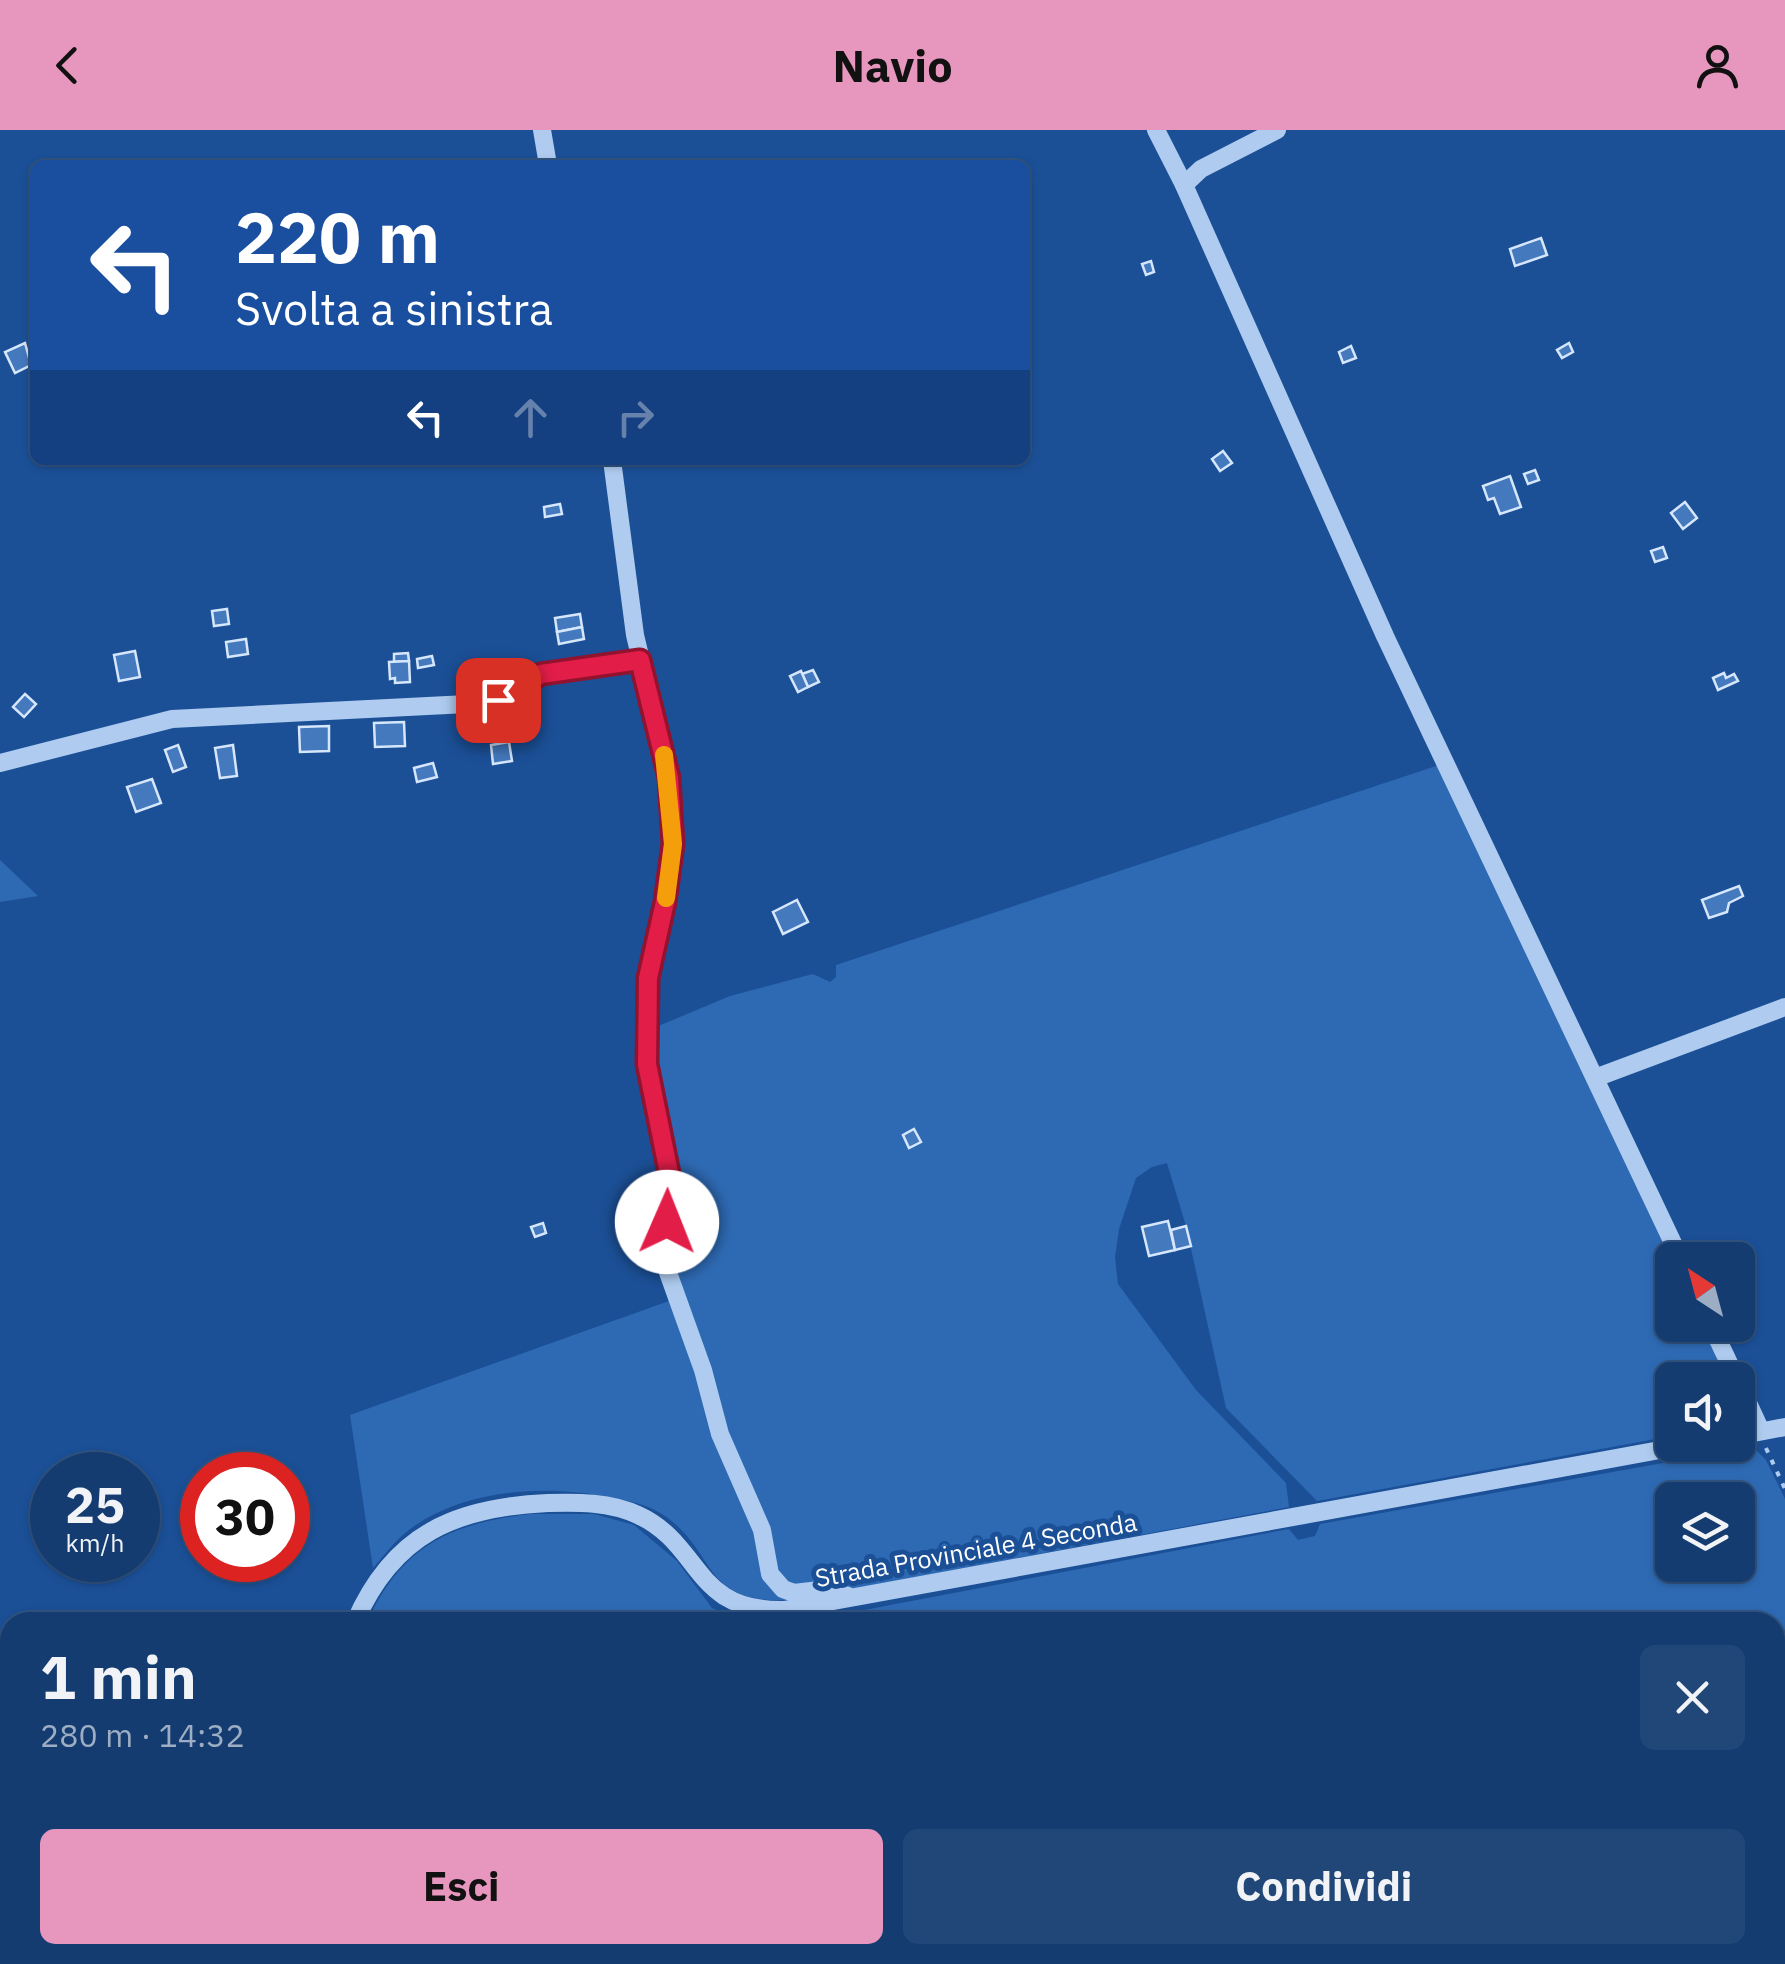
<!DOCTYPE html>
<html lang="it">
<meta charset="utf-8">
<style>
:root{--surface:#143c71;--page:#214779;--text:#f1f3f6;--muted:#9dadc3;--line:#335684;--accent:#e797bd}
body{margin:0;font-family:"IBM Plex Sans",sans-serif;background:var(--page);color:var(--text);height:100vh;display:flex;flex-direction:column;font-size:38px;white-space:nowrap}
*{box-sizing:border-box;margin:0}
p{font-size:32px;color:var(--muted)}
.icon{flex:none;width:55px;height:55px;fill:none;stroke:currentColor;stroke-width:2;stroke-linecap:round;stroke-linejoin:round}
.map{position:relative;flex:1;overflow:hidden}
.sheet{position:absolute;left:0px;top:1482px;width:1785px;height:352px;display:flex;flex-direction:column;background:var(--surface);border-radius:30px 30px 0 0;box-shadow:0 2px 8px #0004,0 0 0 2px var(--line)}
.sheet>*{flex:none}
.hud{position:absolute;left:30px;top:30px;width:1000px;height:305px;border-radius:15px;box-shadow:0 2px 8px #0004,0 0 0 2px var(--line);background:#1a4fa0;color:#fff;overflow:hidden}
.needle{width:65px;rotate:324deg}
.controls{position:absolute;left:1655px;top:1112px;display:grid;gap:20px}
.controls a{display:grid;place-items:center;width:100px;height:100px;border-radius:15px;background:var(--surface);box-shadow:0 2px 8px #0004,0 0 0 2px var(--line);font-size:50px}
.speed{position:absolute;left:30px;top:1322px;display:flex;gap:20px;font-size:50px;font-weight:700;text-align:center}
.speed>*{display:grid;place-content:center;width:130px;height:130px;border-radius:50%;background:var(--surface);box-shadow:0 2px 8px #0004,0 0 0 2px var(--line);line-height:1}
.speed small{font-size:25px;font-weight:400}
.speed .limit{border:15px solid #d22;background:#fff;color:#111}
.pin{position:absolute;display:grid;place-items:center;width:85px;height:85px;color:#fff;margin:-42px;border-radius:20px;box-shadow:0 5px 15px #0006}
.me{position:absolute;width:110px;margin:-55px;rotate:1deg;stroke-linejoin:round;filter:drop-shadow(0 0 8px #0008)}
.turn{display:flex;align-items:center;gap:35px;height:210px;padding:0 40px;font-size:45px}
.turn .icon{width:130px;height:130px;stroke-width:2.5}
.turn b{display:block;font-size:70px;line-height:85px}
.lanes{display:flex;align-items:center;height:95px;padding:0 40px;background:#0003;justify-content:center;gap:50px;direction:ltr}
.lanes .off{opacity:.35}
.round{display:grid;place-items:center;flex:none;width:105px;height:105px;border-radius:15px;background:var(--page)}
.head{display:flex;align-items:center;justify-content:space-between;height:170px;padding:0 40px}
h1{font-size:60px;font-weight:700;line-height:75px}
.cta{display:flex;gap:20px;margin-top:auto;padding:20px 40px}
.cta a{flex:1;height:115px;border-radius:15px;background:var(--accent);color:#111;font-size:40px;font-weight:700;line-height:115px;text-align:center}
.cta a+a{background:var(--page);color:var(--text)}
header{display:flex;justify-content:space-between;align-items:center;height:130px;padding:0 40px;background:var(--accent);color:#111;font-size:45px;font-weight:700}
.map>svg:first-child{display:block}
.green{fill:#2e6ab4;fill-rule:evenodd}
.building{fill:#4479be;stroke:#d6e6fb;stroke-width:2.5}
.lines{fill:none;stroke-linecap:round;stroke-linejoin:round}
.path{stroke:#afccf0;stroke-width:4;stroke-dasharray:5 8;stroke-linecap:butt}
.minor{stroke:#afccf0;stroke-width:18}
.route-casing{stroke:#92132f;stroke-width:25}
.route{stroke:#e11d48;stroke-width:18}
.slow{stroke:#f59e0b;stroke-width:18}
.labels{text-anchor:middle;stroke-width:10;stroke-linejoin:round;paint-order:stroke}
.street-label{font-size:25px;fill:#fff;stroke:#1b5097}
</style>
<header><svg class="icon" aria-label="back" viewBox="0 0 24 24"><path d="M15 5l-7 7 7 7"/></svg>Navio<svg class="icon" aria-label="person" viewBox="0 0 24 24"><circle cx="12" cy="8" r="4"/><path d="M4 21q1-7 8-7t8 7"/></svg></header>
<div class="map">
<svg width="1785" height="1834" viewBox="0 0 1785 1834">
<rect width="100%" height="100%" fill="#1b5097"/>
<g class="green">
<path d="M1439 635 1672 1132V1195H1702L1728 1250H1672V1306L1317 1371 1226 1278 1186 1096 1167 1033 1152 1037 1136 1048 1119 1099 1115 1127 1118 1154 1196 1260 1286 1353 1289 1377 852 1459 795 1457 780 1447 766 1396 740 1338 669 1124 654 945 656 897 730 866 813 844 830 852 836 847V835Z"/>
<path d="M0 730 38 766 0 772Z"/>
<path d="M669 1171 790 1470C700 1474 718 1423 665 1386 648 1374 628 1371 608 1367 543 1354 457 1359 404 1404 392 1414 383 1427 373 1438L350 1285Z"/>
<path d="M1753 1317 1766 1330 1785 1369V1834H338L327 1825H1775V1492H801L1289 1399 1298 1410 1315 1406 1320 1394ZM1672 1370H1738V1435H1672Z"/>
<path d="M530 1384H594L634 1395 677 1431 712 1478 750 1492H367C402 1416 449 1394 530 1384Z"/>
<path d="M10 1719V1825H308L319 1834H0V1721Z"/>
</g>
<g class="building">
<path d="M1541 108 1547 125 1515 136 1510 119Z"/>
<path d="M1151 131 1154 142 1146 145 1142 134Z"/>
<path d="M25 213 31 235 15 243 5 222Z"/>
<path d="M1569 213 1573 222 1562 228 1557 220Z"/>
<path d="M1351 216 1356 228 1343 233 1339 222Z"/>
<path d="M1223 321 1232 333 1220 341 1212 329Z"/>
<path d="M1535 340 1539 350 1528 354 1524 344Z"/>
<path d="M1510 346 1521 377 1500 384 1494 368 1488 370 1483 356Z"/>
<path d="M1685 372 1697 388 1683 399 1671 383Z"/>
<path d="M560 374 562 384 545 387 544 377Z"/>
<path d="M1663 417 1667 428 1655 432 1651 421Z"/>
<path d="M227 479 229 494 214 496 212 481Z"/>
<path d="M580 484 582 497 557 502 555 488Z"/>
<path d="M582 497 584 509 559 514 557 502Z"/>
<path d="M246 509 248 524 228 527 226 512Z"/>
<path d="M135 521 140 547 119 551 114 525Z"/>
<path d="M408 523 409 531 394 532V524Z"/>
<path d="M432 526 434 535 418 538 417 529Z"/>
<path d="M409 531 410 552 395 553V548L390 549 389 532Z"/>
<path d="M813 540 819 552 808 557 802 544Z"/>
<path d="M801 541 808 557 798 562 790 546Z"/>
<path d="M1724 543 1726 548 1734 544 1738 551 1718 560 1713 548Z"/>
<path d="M491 547 498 560 480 570 473 557Z"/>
<path d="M25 564 36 574 24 587 13 577Z"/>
<path d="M404 592 405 616 375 617 374 593Z"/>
<path d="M329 596V621L300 622 299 597Z"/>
<path d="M509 612 512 631 493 634 491 615Z"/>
<path d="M178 615 186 637 173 642 165 620Z"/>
<path d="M233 615 237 646 220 648 215 618Z"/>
<path d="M433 633 437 647 417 652 414 638Z"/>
<path d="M152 649 161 673 136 682 127 657Z"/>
<path d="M1739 756 1743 766 1729 773 1727 782 1709 788 1702 770Z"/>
<path d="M797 770 808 792 783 804 773 782Z"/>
<path d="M914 999 921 1012 909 1018 903 1005Z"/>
<path d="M1168 1091 1175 1120 1149 1126 1142 1097Z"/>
<path d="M543 1093 546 1103 535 1107 531 1097Z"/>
<path d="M1186 1096 1191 1116 1175 1120 1171 1100Z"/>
<path d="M645 1114 652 1129 639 1134 633 1119Z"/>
<path d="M1785 1731V1747L1775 1751V1735Z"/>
<path d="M842 1825H853L857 1834H829L827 1831Z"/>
</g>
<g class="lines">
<path class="path" d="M1766 1318 1785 1359"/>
<g class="minor">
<path d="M542 0 548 35"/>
<path d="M1156 0 1184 55 1385 506 1681 1130"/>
<path d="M1184 55 1201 39 1277 0"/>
<path d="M612 330 635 505 669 648 673 714 665 772 648 849 647 934 670 1048 661 1123 703 1240 720 1304 762 1400 770 1444 783 1459 794 1463 828 1459 848 1466"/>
<path d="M0 633 172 589 487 573 541 545 640 531"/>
<path d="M1595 948 1785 877"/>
<path d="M1711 1195 1737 1250"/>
<path d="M1738 1251 1761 1301"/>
<path d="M1738 1306 1785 1297"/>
<path d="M355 1492C393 1404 456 1377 548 1373 578 1372 610 1372 638 1385 703 1415 692 1482 784 1480L1687 1315"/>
<path d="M0 1710 10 1708"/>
<path d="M316 1825 327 1834"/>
</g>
</g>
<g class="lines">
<defs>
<path id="route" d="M498 570 541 544 640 530 669 648 673 714 665 772 648 848 647 934 670 1048 667 1092"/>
</defs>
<use href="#route" class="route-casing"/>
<use href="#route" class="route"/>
<path class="slow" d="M664 625 673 714 666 768"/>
</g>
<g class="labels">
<g class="street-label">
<text transform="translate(976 1420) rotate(-10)" y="9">Strada Provinciale 4 Seconda</text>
</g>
</g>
</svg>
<div class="controls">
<a><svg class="needle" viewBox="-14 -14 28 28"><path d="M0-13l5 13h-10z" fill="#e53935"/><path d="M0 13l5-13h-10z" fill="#9dadc3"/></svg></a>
<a><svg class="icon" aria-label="sound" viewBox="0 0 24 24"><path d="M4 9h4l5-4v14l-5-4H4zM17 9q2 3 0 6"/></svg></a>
<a><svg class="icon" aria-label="layers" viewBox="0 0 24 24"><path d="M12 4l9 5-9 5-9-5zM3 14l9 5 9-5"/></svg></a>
</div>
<div class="speed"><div>25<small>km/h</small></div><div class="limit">30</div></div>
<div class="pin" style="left:498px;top:570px;background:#d93025"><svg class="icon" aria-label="arrive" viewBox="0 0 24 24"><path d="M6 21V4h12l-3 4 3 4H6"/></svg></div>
<svg class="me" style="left:667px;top:1092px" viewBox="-20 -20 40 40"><circle r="19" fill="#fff"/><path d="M0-13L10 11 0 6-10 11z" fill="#e11d48"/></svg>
<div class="hud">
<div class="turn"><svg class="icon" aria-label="left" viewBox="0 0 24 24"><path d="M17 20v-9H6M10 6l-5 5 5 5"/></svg><div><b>220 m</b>Svolta a sinistra</div></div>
<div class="lanes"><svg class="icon" aria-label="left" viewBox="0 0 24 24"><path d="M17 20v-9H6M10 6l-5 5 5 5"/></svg><svg class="icon off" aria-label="ahead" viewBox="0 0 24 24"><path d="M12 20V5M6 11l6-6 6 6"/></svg><svg class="icon off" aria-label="right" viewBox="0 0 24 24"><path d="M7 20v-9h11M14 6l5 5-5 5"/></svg></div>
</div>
<section class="sheet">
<div class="head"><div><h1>1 min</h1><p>280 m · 14:32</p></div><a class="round"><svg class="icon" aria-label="close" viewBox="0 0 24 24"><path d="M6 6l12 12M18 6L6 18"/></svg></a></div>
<div class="cta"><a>Esci</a><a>Condividi</a></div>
</section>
</div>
